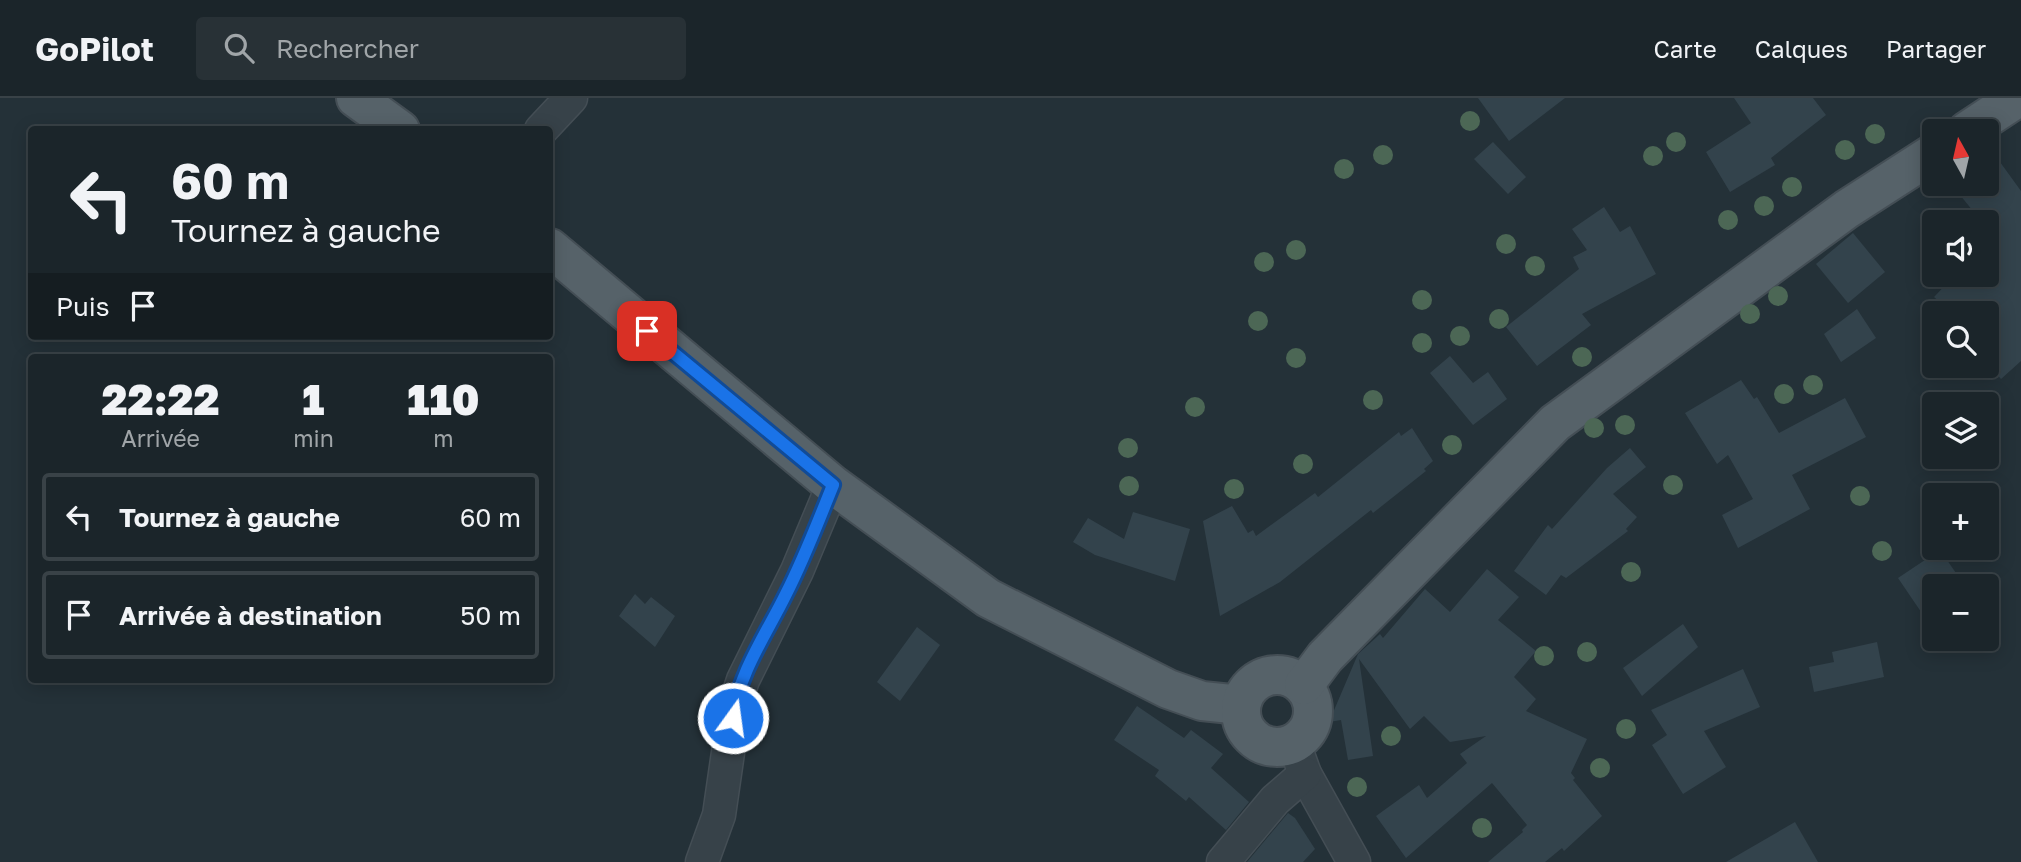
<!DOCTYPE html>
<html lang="fr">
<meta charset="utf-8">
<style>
:root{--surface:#1b252a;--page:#283136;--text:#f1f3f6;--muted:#a0a5a8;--line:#394247}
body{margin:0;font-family:"Golos Text",sans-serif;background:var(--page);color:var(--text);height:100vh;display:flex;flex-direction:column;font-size:26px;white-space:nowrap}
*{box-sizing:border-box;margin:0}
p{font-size:23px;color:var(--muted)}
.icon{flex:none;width:38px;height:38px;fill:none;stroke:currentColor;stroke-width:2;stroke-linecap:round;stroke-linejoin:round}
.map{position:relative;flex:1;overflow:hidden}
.panel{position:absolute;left:28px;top:256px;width:525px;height:329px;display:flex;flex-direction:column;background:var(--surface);border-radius:7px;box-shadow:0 4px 18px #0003,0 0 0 2px var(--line)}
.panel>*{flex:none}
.guide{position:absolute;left:28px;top:28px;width:525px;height:214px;border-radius:7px;box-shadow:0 4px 18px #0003,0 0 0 2px var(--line);background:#1b252a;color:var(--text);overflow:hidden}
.needle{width:46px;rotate:352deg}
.buttons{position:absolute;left:1922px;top:21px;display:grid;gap:14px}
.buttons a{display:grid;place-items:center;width:77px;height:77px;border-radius:7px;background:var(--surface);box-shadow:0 4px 18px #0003,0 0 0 2px var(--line);font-size:35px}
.pin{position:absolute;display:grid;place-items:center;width:60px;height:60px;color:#fff;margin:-30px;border-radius:14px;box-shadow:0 4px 10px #0006}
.me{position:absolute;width:77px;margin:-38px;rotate:14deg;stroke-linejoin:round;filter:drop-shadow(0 0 5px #0008)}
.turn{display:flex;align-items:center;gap:24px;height:147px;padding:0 28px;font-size:32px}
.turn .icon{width:91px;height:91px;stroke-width:2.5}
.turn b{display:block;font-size:49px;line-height:60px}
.then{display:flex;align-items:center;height:66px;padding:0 28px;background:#0003;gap:14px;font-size:26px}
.eta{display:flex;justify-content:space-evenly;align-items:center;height:119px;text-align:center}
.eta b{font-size:42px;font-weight:800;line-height:49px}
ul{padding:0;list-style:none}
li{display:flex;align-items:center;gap:21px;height:88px;margin:0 14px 10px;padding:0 14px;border:4px solid var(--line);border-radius:7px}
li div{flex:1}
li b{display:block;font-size:26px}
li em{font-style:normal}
header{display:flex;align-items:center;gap:42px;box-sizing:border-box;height:98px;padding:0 35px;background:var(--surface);border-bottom:2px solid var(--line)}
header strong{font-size:33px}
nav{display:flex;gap:38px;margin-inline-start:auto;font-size:24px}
.search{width:490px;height:63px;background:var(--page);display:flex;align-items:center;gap:18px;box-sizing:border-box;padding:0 24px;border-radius:7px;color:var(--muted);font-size:26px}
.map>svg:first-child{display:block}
.building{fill:#33434c}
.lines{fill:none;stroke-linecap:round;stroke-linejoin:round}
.minor-casing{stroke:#444e55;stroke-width:35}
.major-casing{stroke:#444e55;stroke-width:42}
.minor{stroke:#374249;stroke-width:32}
.major{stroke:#566269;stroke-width:38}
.tree{fill:#4c6755}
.route-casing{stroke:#114b97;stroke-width:18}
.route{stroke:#1a73e8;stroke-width:12}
</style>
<header>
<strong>GoPilot</strong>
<div class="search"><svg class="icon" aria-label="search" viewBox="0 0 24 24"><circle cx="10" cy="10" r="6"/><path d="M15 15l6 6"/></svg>Rechercher</div>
<nav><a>Carte</a><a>Calques</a><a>Partager</a></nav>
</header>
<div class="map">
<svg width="2021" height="764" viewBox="0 0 2021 764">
<rect width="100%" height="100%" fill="#243138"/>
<g class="building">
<path d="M1478 0H1565L1509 43Z"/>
<path d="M1734 0H1813L1826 17 1771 60 1775 67 1730 94 1706 54 1751 25Z"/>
<path d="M1493 44 1526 79 1508 96 1474 61Z"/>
<path d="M2000 64 2021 93V263L2001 281 1986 264V215H1952L1934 199 1955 177H1986V124H1982L1951 86H1986V76Z"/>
<path d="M1604 109 1620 134 1630 128 1656 176 1582 216 1591 227 1537 268 1506 229 1579 171 1573 159 1587 152 1572 131Z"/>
<path d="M1853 135 1885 174 1848 205 1816 166Z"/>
<path d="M1857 211 1876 240 1841 264 1824 236Z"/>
<path d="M1450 258 1473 285 1488 274 1507 301 1473 327 1430 275Z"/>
<path d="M1741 282 1754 301 1757 299 1779 335 1845 300 1866 339 1792 377 1810 411 1738 450 1722 417 1753 401 1728 357 1717 366 1685 315Z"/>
<path d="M1412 330 1433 363 1424 371 1426 373 1373 415 1371 412 1280 484 1220 518 1203 423 1232 408 1248 435 1253 432 1256 438 1315 395 1318 399 1399 334 1401 338Z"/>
<path d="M1630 350 1646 369 1613 396 1637 419 1626 431 1628 433 1566 480 1561 477 1546 497 1514 473 1548 427 1552 431 1607 370Z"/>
<path d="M1133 414 1190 431 1175 483 1095 457 1073 444 1088 420 1124 441Z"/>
<path d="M1940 452 1965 488H1934V533L1898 480Z"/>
<path d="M1487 471 1519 499 1498 522 1536 553 1514 579 1536 601 1526 613 1587 641 1571 675 1575 680 1573 682 1602 718 1564 753 1562 750 1545 764H1488L1523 734 1522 732 1527 727 1492 685 1406 760 1376 718 1419 687 1427 700 1467 665 1460 656 1486 638 1450 644 1424 618 1410 631 1359 561 1373 658 1348 662 1341 622 1329 624 1358 556 1380 536 1383 540 1425 491 1450 514Z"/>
<path d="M635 496 645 506 651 499 675 518 655 549 619 518Z"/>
<path d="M1683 526 1698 549 1642 598 1623 570Z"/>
<path d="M917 529 940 547 900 603 877 584Z"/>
<path d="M1877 544 1884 579 1814 594 1809 569 1834 564 1832 554Z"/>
<path d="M1743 571 1760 609 1704 633 1726 669 1683 696 1652 647 1667 637 1651 612Z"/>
<path d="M1137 608 1184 640 1191 632 1223 656 1211 670 1249 704 1226 732 1189 699 1186 703 1155 678 1159 672 1114 642Z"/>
<path d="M1288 715 1295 720 1315 751 1303 764H1247Z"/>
<path d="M1795 724 1818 764H1726Z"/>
</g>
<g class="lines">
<defs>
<g id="minor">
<path d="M541 32 571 0"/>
<path d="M1294 645 1305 676 1354 764"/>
<path d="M702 764 719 717 735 606 743 582 797 473 833 387"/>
<path d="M1223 764 1275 702 1305 676"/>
</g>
<g id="major">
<path d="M356 0 400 32"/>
<path d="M1967 33 2017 0"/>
<path d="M550 150 833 387 988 500 1168 591 1202 603 1241 607"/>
<circle cx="1277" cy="613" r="36"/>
<path d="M1304 587 1325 559 1555 325 1847 111 1934 55"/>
</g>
</defs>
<use href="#minor" class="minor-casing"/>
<use href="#major" class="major-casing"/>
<use href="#minor" class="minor"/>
<use href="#major" class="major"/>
</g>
<g class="tree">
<circle cx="1470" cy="23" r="10"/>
<circle cx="1875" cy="36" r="10"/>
<circle cx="1676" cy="44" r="10"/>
<circle cx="1845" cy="52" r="10"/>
<circle cx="1383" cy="57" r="10"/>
<circle cx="1653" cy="58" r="10"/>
<circle cx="1344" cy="71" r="10"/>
<circle cx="1792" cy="89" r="10"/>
<circle cx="1764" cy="108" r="10"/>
<circle cx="1728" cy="122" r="10"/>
<circle cx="1506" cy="146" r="10"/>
<circle cx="1296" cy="152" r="10"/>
<circle cx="1264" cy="164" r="10"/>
<circle cx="1535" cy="168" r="10"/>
<circle cx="1778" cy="198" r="10"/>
<circle cx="1422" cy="202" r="10"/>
<circle cx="1750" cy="216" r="10"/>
<circle cx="1499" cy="221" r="10"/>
<circle cx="1258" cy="223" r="10"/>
<circle cx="1460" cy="238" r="10"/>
<circle cx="1422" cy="245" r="10"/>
<circle cx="1582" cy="259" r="10"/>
<circle cx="1296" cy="260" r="10"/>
<circle cx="1813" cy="287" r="10"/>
<circle cx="1784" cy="296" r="10"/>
<circle cx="1373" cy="302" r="10"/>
<circle cx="1195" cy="309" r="10"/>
<circle cx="1625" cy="327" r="10"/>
<circle cx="1594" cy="330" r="10"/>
<circle cx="1452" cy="347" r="10"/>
<circle cx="1128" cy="350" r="10"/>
<circle cx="1303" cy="366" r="10"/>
<circle cx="1673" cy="387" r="10"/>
<circle cx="1129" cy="388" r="10"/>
<circle cx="1234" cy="391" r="10"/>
<circle cx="1860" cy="398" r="10"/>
<circle cx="1882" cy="453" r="10"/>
<circle cx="1631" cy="474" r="10"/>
<circle cx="1587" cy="554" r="10"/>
<circle cx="1544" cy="558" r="10"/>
<circle cx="1626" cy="631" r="10"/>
<circle cx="1391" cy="638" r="10"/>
<circle cx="1600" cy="670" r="10"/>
<circle cx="1357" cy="689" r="10"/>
<circle cx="1482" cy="730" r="10"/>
</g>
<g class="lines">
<defs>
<path id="route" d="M647 233 833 387C818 424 804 461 786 496 767 535 738 576 733 620"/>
</defs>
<use href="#route" class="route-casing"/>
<use href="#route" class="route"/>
</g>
</svg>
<div class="buttons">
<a><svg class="needle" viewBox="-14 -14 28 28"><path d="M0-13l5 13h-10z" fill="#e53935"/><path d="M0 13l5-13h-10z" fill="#a0a5a8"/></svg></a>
<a><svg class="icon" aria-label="sound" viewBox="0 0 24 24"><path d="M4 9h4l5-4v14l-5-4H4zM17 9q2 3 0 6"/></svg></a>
<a><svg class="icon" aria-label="search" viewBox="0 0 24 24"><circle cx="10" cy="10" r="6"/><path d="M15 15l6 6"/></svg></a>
<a><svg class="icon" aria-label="layers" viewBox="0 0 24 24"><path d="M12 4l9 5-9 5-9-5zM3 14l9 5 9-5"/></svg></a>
<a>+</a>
<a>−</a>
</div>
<div class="pin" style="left:647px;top:233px;background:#d93025"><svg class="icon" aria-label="arrive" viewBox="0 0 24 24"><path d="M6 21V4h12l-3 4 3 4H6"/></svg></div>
<svg class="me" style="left:733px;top:620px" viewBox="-20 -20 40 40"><circle r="17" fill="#1a73e8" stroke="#fff" stroke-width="3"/><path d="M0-11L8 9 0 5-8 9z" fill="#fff"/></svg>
<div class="guide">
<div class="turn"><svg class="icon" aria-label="left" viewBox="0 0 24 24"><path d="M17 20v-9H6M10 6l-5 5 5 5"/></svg><div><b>60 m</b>Tournez à gauche</div></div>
<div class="then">Puis<svg class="icon" aria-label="arrive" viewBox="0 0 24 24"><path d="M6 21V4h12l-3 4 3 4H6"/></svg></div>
</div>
<section class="panel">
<div class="eta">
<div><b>22:22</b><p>Arrivée</p></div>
<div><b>1</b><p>min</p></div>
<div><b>110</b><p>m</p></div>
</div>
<ul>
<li><svg class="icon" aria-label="left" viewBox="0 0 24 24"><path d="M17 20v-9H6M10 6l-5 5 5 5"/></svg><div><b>Tournez à gauche</b></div><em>60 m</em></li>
<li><svg class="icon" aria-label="arrive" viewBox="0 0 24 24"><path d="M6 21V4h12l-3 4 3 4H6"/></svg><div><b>Arrivée à destination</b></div><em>50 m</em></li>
</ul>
</section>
</div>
